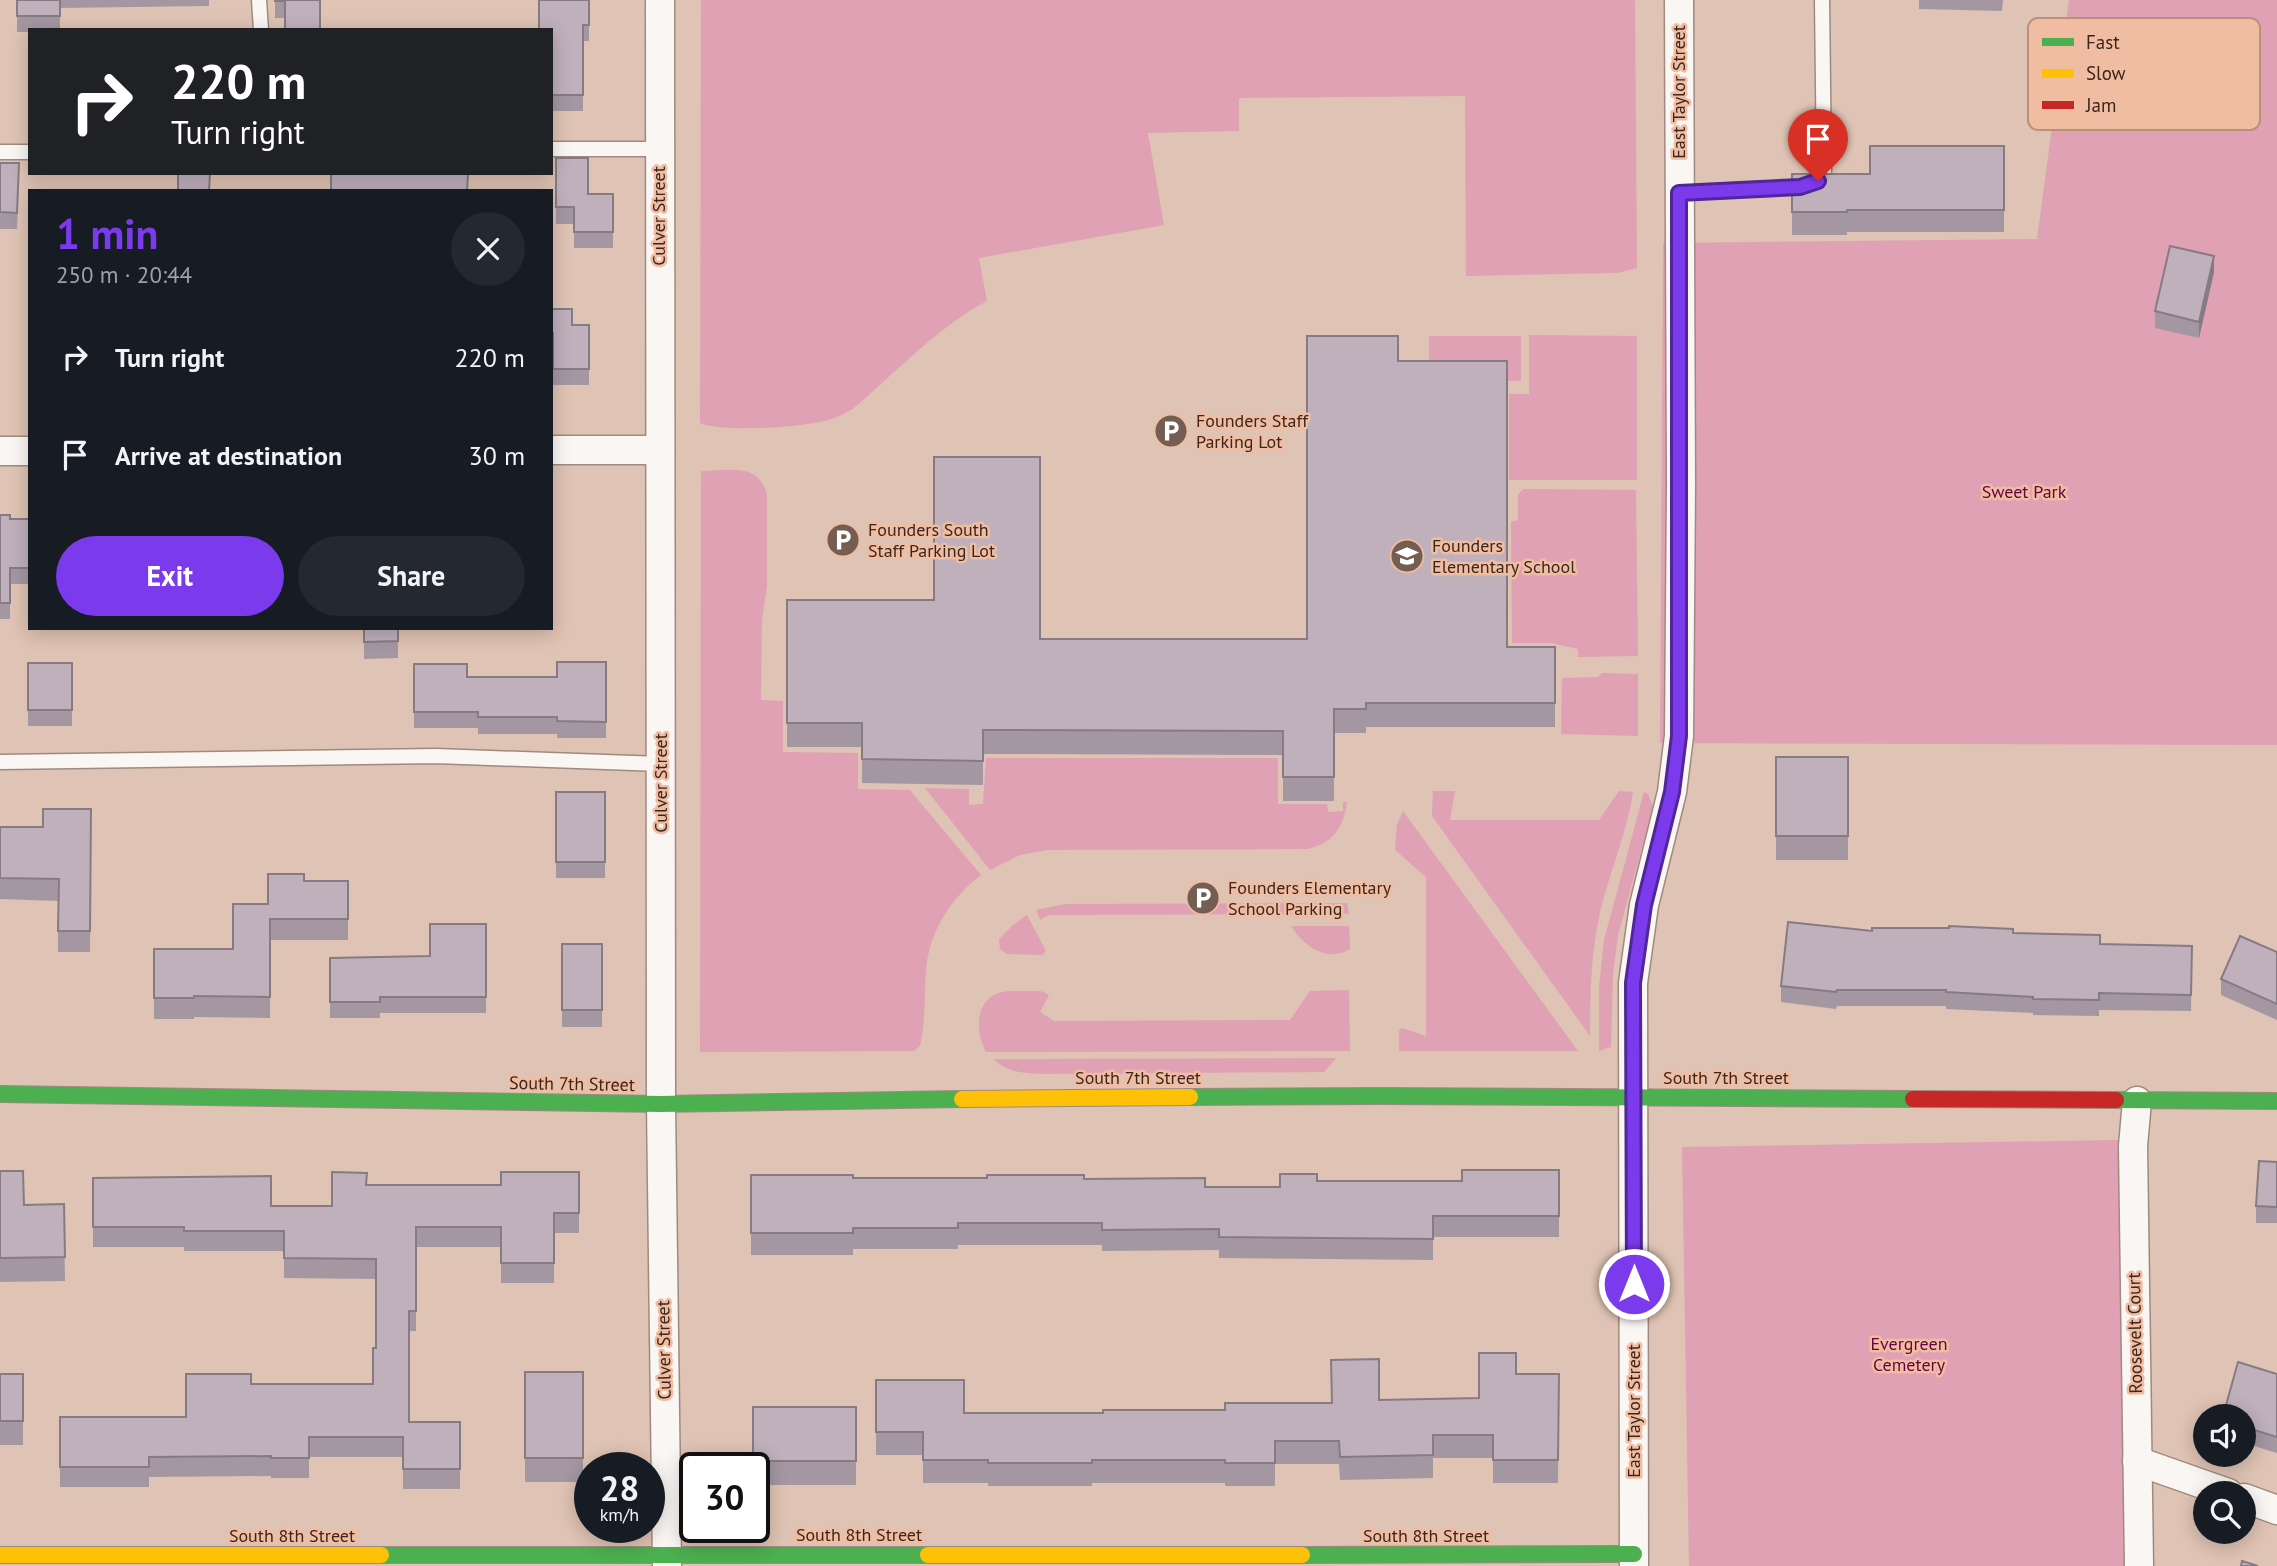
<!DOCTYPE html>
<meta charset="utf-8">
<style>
:root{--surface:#171b24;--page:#242831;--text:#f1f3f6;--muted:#9ea1a6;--accent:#7c3aed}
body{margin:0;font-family:"PT Sans",sans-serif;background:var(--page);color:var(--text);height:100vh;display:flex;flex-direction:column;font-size:26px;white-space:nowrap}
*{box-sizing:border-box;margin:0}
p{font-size:23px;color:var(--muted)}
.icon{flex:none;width:38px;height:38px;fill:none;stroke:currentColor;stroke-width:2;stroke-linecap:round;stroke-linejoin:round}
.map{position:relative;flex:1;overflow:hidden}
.details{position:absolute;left:28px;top:189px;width:525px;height:441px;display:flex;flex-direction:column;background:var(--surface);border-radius:0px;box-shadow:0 4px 18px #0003}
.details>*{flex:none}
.guide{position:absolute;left:28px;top:28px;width:525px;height:147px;border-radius:0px;box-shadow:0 4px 18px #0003;background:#202124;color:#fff;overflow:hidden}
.controls{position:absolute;left:2193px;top:1404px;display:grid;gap:14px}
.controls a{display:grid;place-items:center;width:63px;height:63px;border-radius:50%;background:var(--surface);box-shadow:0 4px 18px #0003;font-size:35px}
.speed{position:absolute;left:574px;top:1452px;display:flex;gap:14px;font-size:35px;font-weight:700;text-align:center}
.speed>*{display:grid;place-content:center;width:91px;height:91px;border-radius:50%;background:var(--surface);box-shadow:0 4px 18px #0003;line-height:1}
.speed small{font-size:18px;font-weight:400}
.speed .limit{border:4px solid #111;border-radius:10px;background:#fff;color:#111}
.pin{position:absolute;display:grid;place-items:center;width:60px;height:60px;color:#fff;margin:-72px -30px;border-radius:50% 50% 50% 0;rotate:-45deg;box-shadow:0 0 7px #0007}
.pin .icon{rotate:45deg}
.me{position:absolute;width:77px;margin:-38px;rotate:0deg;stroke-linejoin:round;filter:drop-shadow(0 0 5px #0008)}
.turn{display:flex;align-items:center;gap:24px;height:147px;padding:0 28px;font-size:32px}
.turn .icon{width:91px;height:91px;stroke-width:2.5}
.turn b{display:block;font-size:49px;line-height:60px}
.round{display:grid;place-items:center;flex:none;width:74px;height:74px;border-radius:37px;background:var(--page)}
.headline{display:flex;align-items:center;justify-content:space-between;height:119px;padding:0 28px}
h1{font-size:42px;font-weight:700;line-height:52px;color:var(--accent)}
.button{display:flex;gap:14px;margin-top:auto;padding:14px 28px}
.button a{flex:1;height:80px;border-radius:42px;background:var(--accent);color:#fff;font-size:28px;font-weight:700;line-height:80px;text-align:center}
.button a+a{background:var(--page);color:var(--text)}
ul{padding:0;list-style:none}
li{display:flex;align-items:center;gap:21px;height:98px;padding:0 28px}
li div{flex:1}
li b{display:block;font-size:26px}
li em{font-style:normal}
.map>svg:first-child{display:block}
.green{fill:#e0a1b4}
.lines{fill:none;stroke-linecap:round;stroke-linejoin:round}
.lane-casing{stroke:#9f8a7f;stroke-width:17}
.street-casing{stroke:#9f8a7f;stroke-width:31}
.fast-casing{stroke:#9f8a7f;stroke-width:18}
.slow-casing{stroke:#9f8a7f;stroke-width:18}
.jam-casing{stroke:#9f8a7f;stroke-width:18}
.lane{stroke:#faf6f4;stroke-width:14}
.street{stroke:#faf6f4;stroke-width:28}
.fast{stroke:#4caf50;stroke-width:16}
.slow{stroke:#ffc107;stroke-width:16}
.jam{stroke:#c62828;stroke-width:16}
.wall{fill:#a497a2}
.shaded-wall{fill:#867b84}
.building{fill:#bfb0bc;stroke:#867b84;stroke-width:2}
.route-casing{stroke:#51269a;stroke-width:18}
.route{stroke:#7c3aed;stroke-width:12}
.labels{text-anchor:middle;stroke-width:5;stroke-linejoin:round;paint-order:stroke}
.street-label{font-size:18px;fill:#3a261c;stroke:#f1bda2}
.poi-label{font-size:18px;fill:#3a261c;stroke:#f1bda2;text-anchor:start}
.park-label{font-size:18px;fill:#650243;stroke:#f1bda2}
.key{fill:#f1bda2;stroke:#ba907a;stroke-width:2}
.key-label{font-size:19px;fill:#3a261c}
</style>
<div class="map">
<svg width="2277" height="1566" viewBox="0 0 2277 1566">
<rect width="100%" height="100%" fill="#dfc3b4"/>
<g class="green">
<path d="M701 0H1635L1637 268 1617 273 1466 276 1465 96 1239 98V131L1148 133 1164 225 979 258 987 301C938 327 896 372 854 408 846 413 838 417 829 420 803 427 724 433 700 423Z"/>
<path d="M2069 0H2277V745L1660 743 1663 243 2037 239Z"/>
<path d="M1529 335 1637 336V480H1509V394H1529Z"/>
<path d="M1429 336H1521V381L1429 380Z"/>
<path d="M701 471C728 471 758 462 767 494V586L762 620 761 700 783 701V752L858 753V789L910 790 981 875C951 898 929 931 926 971 924 996 926 1021 920 1046L914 1051 700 1052Z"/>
<path d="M1523 489 1636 490 1638 656 1578 657V649L1551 643H1512L1511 522 1518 520V495Z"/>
<path d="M1602 673 1638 674V736L1561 734 1562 678 1598 677Z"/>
<path d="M986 758H1278V804H1327L1328 812 1343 811V802H1347C1343 827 1335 842 1308 849L1048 850 1020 855 990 870 925 788 969 789V805L983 804Z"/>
<path d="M1433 791H1455L1450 820H1599L1619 791 1633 792C1627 833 1610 871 1600 912 1591 953 1590 994 1590 1036L1432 816Z"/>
<path d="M1644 792 1648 794 1653 807 1618 935 1613 975 1611 1047 1599 1051V987L1604 940Z"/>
<path d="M1403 811 1578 1051H1399V1031L1402 1028 1426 1036V877L1395 850 1397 824Z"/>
<path d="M1347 903 1349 914 1049 915 1040 920 1036 910 1065 904Z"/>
<path d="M1027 915 1046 951 1042 955 1007 954 1000 949 999 939 1013 925Z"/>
<path d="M1291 926H1349L1350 949C1326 963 1304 946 1291 926Z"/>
<path d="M1349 990 1350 1051 986 1052C976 1034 974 1004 996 994 1004 990 1015 991 1023 991 1033 991 1041 989 1049 995L1040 1012 1054 1021 1290 1020 1310 991Z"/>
<path d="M1336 1058 1324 1072 1044 1074C1024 1073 1008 1073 993 1059Z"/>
<path d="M2118 1140 2126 1566H1689L1682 1147Z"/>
</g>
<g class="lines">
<defs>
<g id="lane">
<path d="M259 0 261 30"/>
<path d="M551 149H658"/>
<path d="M0 152H30"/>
<path d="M1679 193 1799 187 1818 181 1824 171 1822 0"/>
<path d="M0 762 436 756 661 764"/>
</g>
<g id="street">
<path d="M660 0 661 1104 667 1566"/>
<path d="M551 450H660"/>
<path d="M0 451H30"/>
<path d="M2137 1101 2133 1146 2139 1566"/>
<path d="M2137 1461 2228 1493"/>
<path d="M2244 1498 2277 1510"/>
<path d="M1634 1566 1633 983 1644 905 1672 792 1679 736 1681 484 1679 0"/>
</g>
<g id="fast">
<path d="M0 1094 661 1104 962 1099"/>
<path d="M1190 1097 1380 1096 1913 1099"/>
<path d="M2116 1100 2277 1101"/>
<path d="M381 1555H928"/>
<path d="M1302 1555 1634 1554"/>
</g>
<g id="slow">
<path d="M962 1099 1190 1097"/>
<path d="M0 1555H381"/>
<path d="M928 1555H1302"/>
</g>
<path id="jam" d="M1913 1099 2116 1100"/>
</defs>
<use href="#lane" class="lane-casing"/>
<use href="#street" class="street-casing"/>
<use href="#fast" class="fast-casing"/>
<use href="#slow" class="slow-casing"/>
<use href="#jam" class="jam-casing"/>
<use href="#lane" class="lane"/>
<use href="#street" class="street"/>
<use href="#fast" class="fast"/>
<use href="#slow" class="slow"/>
<use href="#jam" class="jam"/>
</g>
<g class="wall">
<path d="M17 0H209V6L60 8V30H30V32H17Z"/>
<path d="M275 0H320L285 18H275Z"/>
<path d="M589 0V41H583V111H551V30Z"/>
<path d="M1919 0H2003L2002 11 1919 9Z"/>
<path d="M2004 146V232H1847V235H1792V174H1870Z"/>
<path d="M556 158 588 194H613V248H574V224H556Z"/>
<path d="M0 163 19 180 17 229H0Z"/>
<path d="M2214 272 2199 338 2155 328V311Z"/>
<path d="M551 309 572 325H589V385H553V349H551Z"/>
<path d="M1398 361 1507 647H1555V727H1366V733H1334V801H1283V755L983 754V785L862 783V747H787V600L1040 639H1307Z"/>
<path d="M0 515 10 519H30V584H10V619H0Z"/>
<path d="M364 628H398V658L364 659Z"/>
<path d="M606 662V738H557V734H478V728H414V664L467 677H557Z"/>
<rect x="28" y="663" width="44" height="63"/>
<rect x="1776" y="757" width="72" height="103"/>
<rect x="556" y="792" width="49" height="86"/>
<path d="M91 809 90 952H58V901L0 899V827H43Z"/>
<path d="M304 881H348V940H270V1018L194 1017V1019H154V949H233Z"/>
<path d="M486 924V1013H380V1018H330V958L430 956Z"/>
<path d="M1872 931 2013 933 2100 944 2192 946 2191 1011 2099 1010V1016L2033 1015V1013L1946 1009V1006H1837L1836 1009 1781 1002V986Z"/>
<rect x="562" y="944" width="40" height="83"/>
<path d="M2277 952V1020L2221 995V979Z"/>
<path d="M2277 1162V1223H2256V1206Z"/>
<path d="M1559 1170V1237H1433V1260L1219 1258V1250L1102 1251V1245H958V1249H853V1255H751V1175L853 1178 1084 1179 1205 1187H1280L1317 1181H1462Z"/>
<path d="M0 1171 24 1205 64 1204 65 1281 0 1282Z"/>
<path d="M579 1172V1233H554V1283H501V1247H416V1331H409V1422H460V1489H403V1457H309V1478H271V1476L149 1477V1487H60V1417H186L251 1384H373L376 1348V1279L284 1278V1251H184V1247H93V1178L271 1206H332L366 1185H501Z"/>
<rect x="525" y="1372" width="58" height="110"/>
<rect x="0" y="1374" width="23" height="71"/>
<path d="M1516 1374H1559L1558 1483H1493V1458H1433V1478L1340 1480 1339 1464H1275V1486H1225V1483H1092V1486H988V1483H923V1455H876V1380L964 1413H1103L1225 1410 1379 1400 1479 1398Z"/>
<path d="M2277 1374V1453L2244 1443V1416Z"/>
<path d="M753 1407H856V1485H754V1468H753Z"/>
</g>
<path class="shaded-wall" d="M2214 256V272L2199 338V322Z"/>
<g class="building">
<rect x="17" y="0" width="43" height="16"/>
<path d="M275 0H320V30H285V1H275Z"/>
<path d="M539 0H589V25H583V95H551V30H539Z"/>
<path d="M1870 146H2004V210H1847V212H1792V174H1870Z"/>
<path d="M556 158H588V194H613V232H574V207H556Z"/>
<path d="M0 163H19L17 213 0 212Z"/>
<path d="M178 173H210L209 191H178Z"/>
<path d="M331 173H468L467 191H331Z"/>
<path d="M2170 246 2214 256 2199 322 2155 311Z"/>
<path d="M551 309H572V325H589V369H553V333H551Z"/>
<path d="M1307 336H1398V361H1507V647H1555V703H1366V709H1334V777H1283V731L983 730V761L862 759V723H787V600H934V457H1040V639H1307Z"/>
<path d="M0 515H10V519H30V568H10V603H0Z"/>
<path d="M364 628H398V641L364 642Z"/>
<path d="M557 662H606V722L557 721V717H478V712H414V664H467V677H557Z"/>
<rect x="28" y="663" width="44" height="47"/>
<rect x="1776" y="757" width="72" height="79"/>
<rect x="556" y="792" width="49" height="70"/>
<path d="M43 809H91L90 931H58L59 879 0 878V827H43Z"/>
<path d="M268 874H304V881H348V919H270V997L194 996V998H154V949H233V904H268Z"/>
<path d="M1788 922 1872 931V928H1949V926L2013 929V933L2100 935V944L2192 946 2191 995 2099 993V1000L2033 999V997L1946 992V990H1837L1836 992 1781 986Z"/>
<path d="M430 924H486V997H380V1002H330V958L430 956Z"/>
<path d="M2240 936 2277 952V1004L2221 979Z"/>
<rect x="562" y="944" width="40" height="66"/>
<path d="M2259 1161 2277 1162V1207L2256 1206Z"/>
<path d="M1462 1170H1559V1216H1433V1239L1219 1237V1229L1102 1230V1223H958V1228H853V1233H751V1175H853V1178H987V1175H1084V1179L1205 1178V1187H1280V1174H1317V1181H1462Z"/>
<path d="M0 1171H23L24 1205 64 1204 65 1257 0 1258Z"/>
<path d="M332 1172 367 1173 366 1185H501V1172H579V1213H554V1263H501V1227H416V1311H409V1422H460V1469H403V1437H309V1458H271V1456L149 1457V1467H60V1417H186V1374H251V1384H373V1348H376V1259L284 1258V1231H184V1227H93V1178L271 1176V1206H332Z"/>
<path d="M1479 1353H1516V1374H1559L1558 1460H1493V1435H1433V1455L1340 1457 1339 1441H1275V1463H1225V1460H1092V1463H988V1460H923V1432H876V1380H964V1413H1103V1410H1225V1403H1332L1331 1360 1379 1359V1400L1479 1398Z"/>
<path d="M2238 1362 2277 1374V1437L2244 1427V1416H2223Z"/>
<rect x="525" y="1372" width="58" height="86"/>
<rect x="0" y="1374" width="23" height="47"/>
<rect x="753" y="1407" width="103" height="54"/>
<path d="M2242 1561 2258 1566H2241Z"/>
</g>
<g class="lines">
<defs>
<path id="route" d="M1634 1284 1633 983 1644 905 1672 792 1679 736V193L1800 187 1818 181"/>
</defs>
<use href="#route" class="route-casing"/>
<use href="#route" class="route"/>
</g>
<defs>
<symbol id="parking-disc" viewBox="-11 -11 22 22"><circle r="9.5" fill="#745d51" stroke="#f1bda2"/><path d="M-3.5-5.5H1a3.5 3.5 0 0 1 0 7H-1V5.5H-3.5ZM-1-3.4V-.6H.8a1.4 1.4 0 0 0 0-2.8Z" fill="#fff"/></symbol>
<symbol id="school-disc" viewBox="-11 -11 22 22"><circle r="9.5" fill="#745d51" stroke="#f1bda2"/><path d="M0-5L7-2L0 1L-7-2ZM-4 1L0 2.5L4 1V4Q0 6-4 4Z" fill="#fff"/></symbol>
</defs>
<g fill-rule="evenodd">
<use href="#parking-disc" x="1152" y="412" width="38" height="38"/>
<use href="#parking-disc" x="824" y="521" width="38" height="38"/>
<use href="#school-disc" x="1388" y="537" width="38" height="38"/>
<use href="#parking-disc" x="1184" y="879" width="38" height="38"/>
</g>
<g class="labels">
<g class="street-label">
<text transform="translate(1679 92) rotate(-90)" y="6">East Taylor Street</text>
<text transform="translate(659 216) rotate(-90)" y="6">Culver Street</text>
<text transform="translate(661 783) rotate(-90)" y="6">Culver Street</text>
<text x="1138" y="1084">South 7th Street</text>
<text x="1726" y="1084">South 7th Street</text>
<text transform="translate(572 1084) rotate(1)" y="6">South 7th Street</text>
<text transform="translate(2135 1333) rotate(-91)" y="6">Roosevelt Court</text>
<text transform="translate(664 1350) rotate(-91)" y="6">Culver Street</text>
<text transform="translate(1634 1411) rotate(-90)" y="6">East Taylor Street</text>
<text x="859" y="1541">South 8th Street</text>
<text x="292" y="1542">South 8th Street</text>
<text x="1426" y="1542">South 8th Street</text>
</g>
<g class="poi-label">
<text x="1196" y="427">Founders Staff<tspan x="1196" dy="21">Parking Lot</tspan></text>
<text x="868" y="536">Founders South<tspan x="868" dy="21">Staff Parking Lot</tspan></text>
<text x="1432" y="552">Founders<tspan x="1432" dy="21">Elementary School</tspan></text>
<text x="1228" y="894">Founders Elementary<tspan x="1228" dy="21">School Parking</tspan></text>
</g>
<g class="park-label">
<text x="2024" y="498">Sweet Park</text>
<text x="1909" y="1350">Evergreen<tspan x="1909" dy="21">Cemetery</tspan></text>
</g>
</g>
<rect x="2028" y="18" width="232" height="112" rx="10" class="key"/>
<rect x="2042" y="38" width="32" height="8" fill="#4caf50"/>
<rect x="2042" y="69" width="32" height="9" fill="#ffc107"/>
<rect x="2042" y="101" width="32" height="8" fill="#c62828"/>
<g class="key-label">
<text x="2086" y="49">Fast</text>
<text x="2086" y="80">Slow</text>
<text x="2086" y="112">Jam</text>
</g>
</svg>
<div class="controls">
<a><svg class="icon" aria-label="sound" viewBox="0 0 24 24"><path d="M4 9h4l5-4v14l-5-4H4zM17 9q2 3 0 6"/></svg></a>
<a><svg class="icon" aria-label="search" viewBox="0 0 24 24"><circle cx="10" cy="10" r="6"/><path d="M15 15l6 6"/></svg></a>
</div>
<div class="speed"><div>28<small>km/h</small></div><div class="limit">30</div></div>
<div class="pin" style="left:1818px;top:181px;background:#d93025"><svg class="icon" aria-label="arrive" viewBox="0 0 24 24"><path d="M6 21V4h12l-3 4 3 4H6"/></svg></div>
<svg class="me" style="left:1634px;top:1284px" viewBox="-20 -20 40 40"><circle r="17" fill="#7c3aed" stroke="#fff" stroke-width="3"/><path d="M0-11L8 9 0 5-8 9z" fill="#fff"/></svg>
<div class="guide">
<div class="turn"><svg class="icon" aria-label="right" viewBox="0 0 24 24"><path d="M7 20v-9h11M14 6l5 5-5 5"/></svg><div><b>220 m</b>Turn right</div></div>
</div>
<section class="details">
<div class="headline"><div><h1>1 min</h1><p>250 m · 20:44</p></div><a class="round"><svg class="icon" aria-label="close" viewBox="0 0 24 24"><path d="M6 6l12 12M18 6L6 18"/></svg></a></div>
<ul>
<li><svg class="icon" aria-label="right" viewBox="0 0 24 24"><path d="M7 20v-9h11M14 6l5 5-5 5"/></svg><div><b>Turn right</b></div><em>220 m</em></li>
<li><svg class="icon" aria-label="arrive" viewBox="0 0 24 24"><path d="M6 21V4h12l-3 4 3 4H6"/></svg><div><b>Arrive at destination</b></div><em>30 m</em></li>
</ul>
<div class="button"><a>Exit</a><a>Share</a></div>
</section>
</div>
